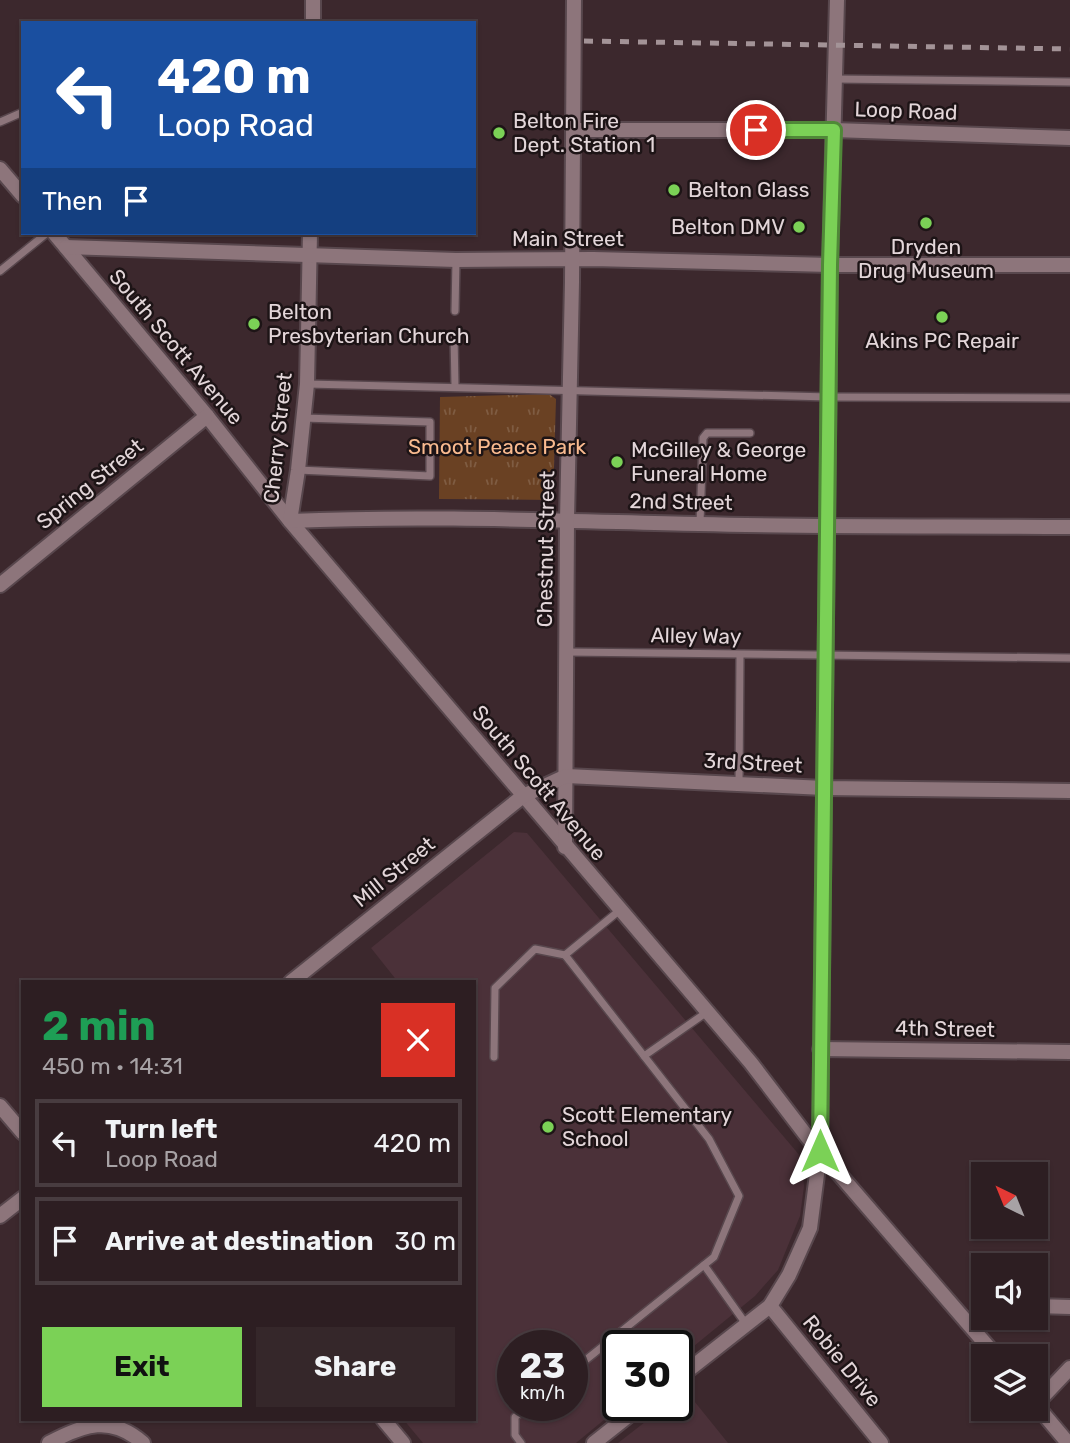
<!DOCTYPE html>
<meta charset="utf-8">
<style>
:root{--surface:#2d1e22;--page:#35272a;--text:#f1f3f6;--muted:#a7a2a5;--line:#483c40;--accent:#7bd156}
body{margin:0;font-family:Rubik,sans-serif;background:var(--page);color:var(--text);height:100vh;display:flex;flex-direction:column;font-size:26px;white-space:nowrap}
*{box-sizing:border-box;margin:0}
p{font-size:23px;color:var(--muted)}
.icon{flex:none;width:38px;height:38px;fill:none;stroke:currentColor;stroke-width:2;stroke-linecap:round;stroke-linejoin:round}
.map{position:relative;flex:1;overflow:hidden}
.drawer{position:absolute;left:21px;top:980px;width:455px;height:441px;display:flex;flex-direction:column;background:var(--surface);border-radius:0px;box-shadow:0 2px 5px #0004,0 0 0 2px var(--line)}
.drawer>*{flex:none}
.top-card{position:absolute;left:21px;top:21px;width:455px;height:214px;border-radius:0px;box-shadow:0 2px 5px #0004,0 0 0 2px var(--line);background:#1a4fa0;color:#fff;overflow:hidden}
.needle{width:46px;rotate:317deg}
.tools{position:absolute;left:971px;top:1162px;display:grid;gap:14px}
.tools a{display:grid;place-items:center;width:77px;height:77px;border-radius:0px;background:var(--surface);box-shadow:0 2px 5px #0004,0 0 0 2px var(--line);font-size:35px}
.speed{position:absolute;left:497px;top:1330px;display:flex;gap:14px;font-size:35px;font-weight:700;text-align:center}
.speed>*{display:grid;place-content:center;width:91px;height:91px;border-radius:50%;background:var(--surface);box-shadow:0 2px 5px #0004,0 0 0 2px var(--line);line-height:1}
.speed small{font-size:18px;font-weight:400}
.speed .limit{border:4px solid #111;border-radius:10px;background:#fff;color:#111}
.pin{position:absolute;display:grid;place-items:center;width:60px;height:60px;color:#fff;margin:-30px;border:4px solid #fff;border-radius:50%;box-shadow:0 2px 7px #0007}
.me{position:absolute;width:77px;margin:-38px;rotate:0deg;stroke-linejoin:round;filter:drop-shadow(0 0 5px #0008)}
.turn{display:flex;align-items:center;gap:24px;height:147px;padding:0 21px;font-size:32px}
.turn .icon{width:91px;height:91px;stroke-width:2.5}
.turn b{display:block;font-size:49px;line-height:60px}
.then{display:flex;align-items:center;height:66px;padding:0 21px;background:#0003;gap:14px;font-size:26px}
.round{display:grid;place-items:center;flex:none;width:74px;height:74px;border-radius:0px;background:var(--page)}
.head{display:flex;align-items:center;justify-content:space-between;height:119px;padding:0 21px}
h1{font-size:42px;font-weight:700;line-height:52px;color:#1e9e55}
.cta{display:flex;gap:14px;margin-top:auto;padding:14px 21px}
.cta a{flex:1;height:80px;border-radius:0px;background:var(--accent);color:#111;font-size:28px;font-weight:700;line-height:80px;text-align:center}
.cta a+a{background:var(--page);color:var(--text)}
ul{padding:0;list-style:none}
li{display:flex;align-items:center;gap:21px;height:88px;margin:0 14px 10px;padding:0 7px;border:4px solid var(--line);border-radius:0px}
li div{flex:1}
li b{display:block;font-size:26px}
li em{font-style:normal}
.map>svg:first-child{display:block}
.built{fill:#4b3139;fill-rule:evenodd}
.park{fill:url(#park-tufts)}
.lines{fill:none;stroke-linecap:round;stroke-linejoin:round}
.service-casing{stroke:#58474d;stroke-width:10}
.minor-casing{stroke:#58474d;stroke-width:18}
.service{stroke:#8d757b;stroke-width:7}
.minor{stroke:#8d757b;stroke-width:14}
.rail{stroke:#a39397;stroke-width:5;stroke-dasharray:9 9;stroke-linecap:butt}
.route-casing{stroke:#508838;stroke-width:18}
.route{stroke:#7bd156;stroke-width:12}
.poi-dot{fill:#7bd156;stroke:#1d1416;stroke-width:2.5}
.labels{text-anchor:middle;stroke-width:5;stroke-linejoin:round;paint-order:stroke}
.street-label{font-size:21px;fill:#e3d6d9;stroke:#1d1416}
.poi-label{font-size:21px;fill:#e3d6d9;stroke:#1d1416;text-anchor:start}
.park-label{font-size:21px;fill:#f9ba8f;stroke:#1d1416}
</style>
<div class="map">
<svg width="1070" height="1443" viewBox="0 0 1070 1443">
<defs>
<pattern id="park-tufts" width="24" height="20" patternUnits="userSpaceOnUse" patternTransform="scale(1.75)"><rect width="24" height="20" fill="#6a4123"/><path d="M3 7l-1-3M5 7V3M7 7l1-3M15 17l-1-3M17 17v-4M19 17l1-3" fill="none" stroke="#7f5c42"/></pattern>
</defs>
<rect width="100%" height="100%" fill="#3c282d"/>
<g class="built">
<path d="M514 832 527 833 801 1157 804 1186 800 1216 778 1270 755 1296 677 1360V1346H618V1405H622L576 1443H423L403 1419H474V982H398L371 948ZM513 1346H572V1405H513Z"/>
<path d="M686 1391 728 1443H618L667 1405H677V1397Z"/>
</g>
<path class="park" d="M549 394 556 399 553 500 439 499 440 397Z"/>
<g class="lines">
<defs>
<g id="service">
<path d="M835 79 1070 82"/>
<path d="M0 122 23 112"/>
<path d="M0 271 47 233"/>
<path d="M455 311 456 260"/>
<path d="M454 336 455 386"/>
<path d="M308 384 829 397 1070 398"/>
<path d="M298 470 430 476V422L303 418"/>
<path d="M700 523 703 438 707 433H750"/>
<path d="M567 652 1070 658"/>
<path d="M739 784 740 655"/>
<path d="M565 955 709 1139 739 1196 714 1257 572 1371"/>
<path d="M644 1056 707 1012"/>
<path d="M494 1057 495 988 535 949 565 955 620 910"/>
<path d="M704 1265 746 1324"/>
<path d="M521 1443 515 1435V1417L530 1405"/>
</g>
<g id="minor">
<path d="M313 0V23"/>
<path d="M573 130H834L1070 138"/>
<path d="M0 169 23 196"/>
<path d="M54 233 207 416 290 521 751 1063 809 1139 996 1356"/>
<path d="M310 233 307 384 298 470 290 521C426 515 563 521 699 524 822 527 946 526 1070 527"/>
<path d="M66 247 456 260 593 259 830 265H1070"/>
<path d="M0 585 207 416"/>
<path d="M565 847 567 520 572 282 574 0"/>
<path d="M291 982 523 796 566 776 824 788 1070 791"/>
<path d="M820 1049 1070 1052"/>
<path d="M0 1106 23 1133"/>
<path d="M0 1216 23 1198"/>
<path d="M770 1306 881 1443"/>
<path d="M1036 1306 1070 1307"/>
<path d="M677 1379 770 1306 789 1275 810 1228 820 1151 830 265 837 0"/>
<path d="M1036 1404 1070 1368"/>
<path d="M1036 1405 1068 1443"/>
<path d="M383 1419 403 1443"/>
<path d="M49 1443C84 1424 111 1415 143 1443"/>
<path d="M594 1443 642 1405"/>
</g>
</defs>
<use href="#service" class="service-casing"/>
<use href="#minor" class="minor-casing"/>
<use href="#service" class="service"/>
<use href="#minor" class="minor"/>
<path class="rail" d="M584 41 1070 49"/>
</g>
<g class="lines">
<defs>
<path id="route" d="M756 130H834L830 265 820 1151"/>
</defs>
<use href="#route" class="route-casing"/>
<use href="#route" class="route"/>
</g>
<g class="poi-dot">
<circle cx="499" cy="133" r="7"/>
<circle cx="674" cy="190" r="7"/>
<circle cx="926" cy="223" r="7"/>
<circle cx="799" cy="227" r="7"/>
<circle cx="942" cy="317" r="7"/>
<circle cx="254" cy="324" r="7"/>
<circle cx="617" cy="462" r="7"/>
<circle cx="548" cy="1127" r="7"/>
</g>
<g class="labels">
<g class="street-label">
<text transform="translate(906 111) rotate(2)" y="7">Loop Road</text>
<text x="568" y="246">Main Street</text>
<text transform="translate(176 347) rotate(50)" y="7">South Scott Avenue</text>
<text transform="translate(278 438) rotate(-84)" y="7">Cherry Street</text>
<text transform="translate(90 484) rotate(-39)" y="7">Spring Street</text>
<text transform="translate(681 502) rotate(1)" y="7">2nd Street</text>
<text transform="translate(546 549) rotate(-89)" y="7">Chestnut Street</text>
<text transform="translate(696 636) rotate(1)" y="7">Alley Way</text>
<text transform="translate(753 763) rotate(3)" y="7">3rd Street</text>
<text transform="translate(539 783) rotate(50)" y="7">South Scott Avenue</text>
<text transform="translate(394 872) rotate(-39)" y="7">Mill Street</text>
<text transform="translate(945 1029) rotate(1)" y="7">4th Street</text>
<text transform="translate(842 1361) rotate(51)" y="7">Robie Drive</text>
</g>
<g class="poi-label">
<text x="513" y="128">Belton Fire<tspan x="513" dy="24">Dept. Station 1</tspan></text>
<text x="688" y="197">Belton Glass</text>
<text x="785" y="234" text-anchor="end">Belton DMV</text>
<text x="926" y="254" text-anchor="middle">Dryden<tspan x="926" dy="24">Drug Museum</tspan></text>
<text x="268" y="319">Belton<tspan x="268" dy="24">Presbyterian Church</tspan></text>
<text x="942" y="348" text-anchor="middle">Akins PC Repair</text>
<text x="631" y="457">McGilley &amp; George<tspan x="631" dy="24">Funeral Home</tspan></text>
<text x="562" y="1122">Scott Elementary<tspan x="562" dy="24">School</tspan></text>
</g>
<g class="park-label">
<text x="497" y="454">Smoot Peace Park</text>
</g>
</g>
</svg>
<div class="tools">
<a><svg class="needle" viewBox="-14 -14 28 28"><path d="M0-13l5 13h-10z" fill="#e53935"/><path d="M0 13l5-13h-10z" fill="#a7a2a5"/></svg></a>
<a><svg class="icon" aria-label="sound" viewBox="0 0 24 24"><path d="M4 9h4l5-4v14l-5-4H4zM17 9q2 3 0 6"/></svg></a>
<a><svg class="icon" aria-label="layers" viewBox="0 0 24 24"><path d="M12 4l9 5-9 5-9-5zM3 14l9 5 9-5"/></svg></a>
</div>
<div class="speed"><div>23<small>km/h</small></div><div class="limit">30</div></div>
<div class="pin" style="left:756px;top:130px;background:#d93025"><svg class="icon" aria-label="arrive" viewBox="0 0 24 24"><path d="M6 21V4h12l-3 4 3 4H6"/></svg></div>
<svg class="me" style="left:820px;top:1151px" viewBox="-20 -20 40 40"><path d="M0-17L14 15 0 8-14 15z" fill="#7bd156" stroke="#fff" stroke-width="4"/></svg>
<div class="top-card">
<div class="turn"><svg class="icon" aria-label="left" viewBox="0 0 24 24"><path d="M17 20v-9H6M10 6l-5 5 5 5"/></svg><div><b>420 m</b>Loop Road</div></div>
<div class="then">Then<svg class="icon" aria-label="arrive" viewBox="0 0 24 24"><path d="M6 21V4h12l-3 4 3 4H6"/></svg></div>
</div>
<section class="drawer">
<div class="head"><div><h1>2 min</h1><p>450 m · 14:31</p></div><a class="round" style="background:#d93025;color:#fff"><svg class="icon" aria-label="close" viewBox="0 0 24 24"><path d="M6 6l12 12M18 6L6 18"/></svg></a></div>
<ul>
<li><svg class="icon" aria-label="left" viewBox="0 0 24 24"><path d="M17 20v-9H6M10 6l-5 5 5 5"/></svg><div><b>Turn left</b><p>Loop Road</p></div><em>420 m</em></li>
<li><svg class="icon" aria-label="arrive" viewBox="0 0 24 24"><path d="M6 21V4h12l-3 4 3 4H6"/></svg><div><b>Arrive at destination</b></div><em>30 m</em></li>
</ul>
<div class="cta"><a>Exit</a><a>Share</a></div>
</section>
</div>
